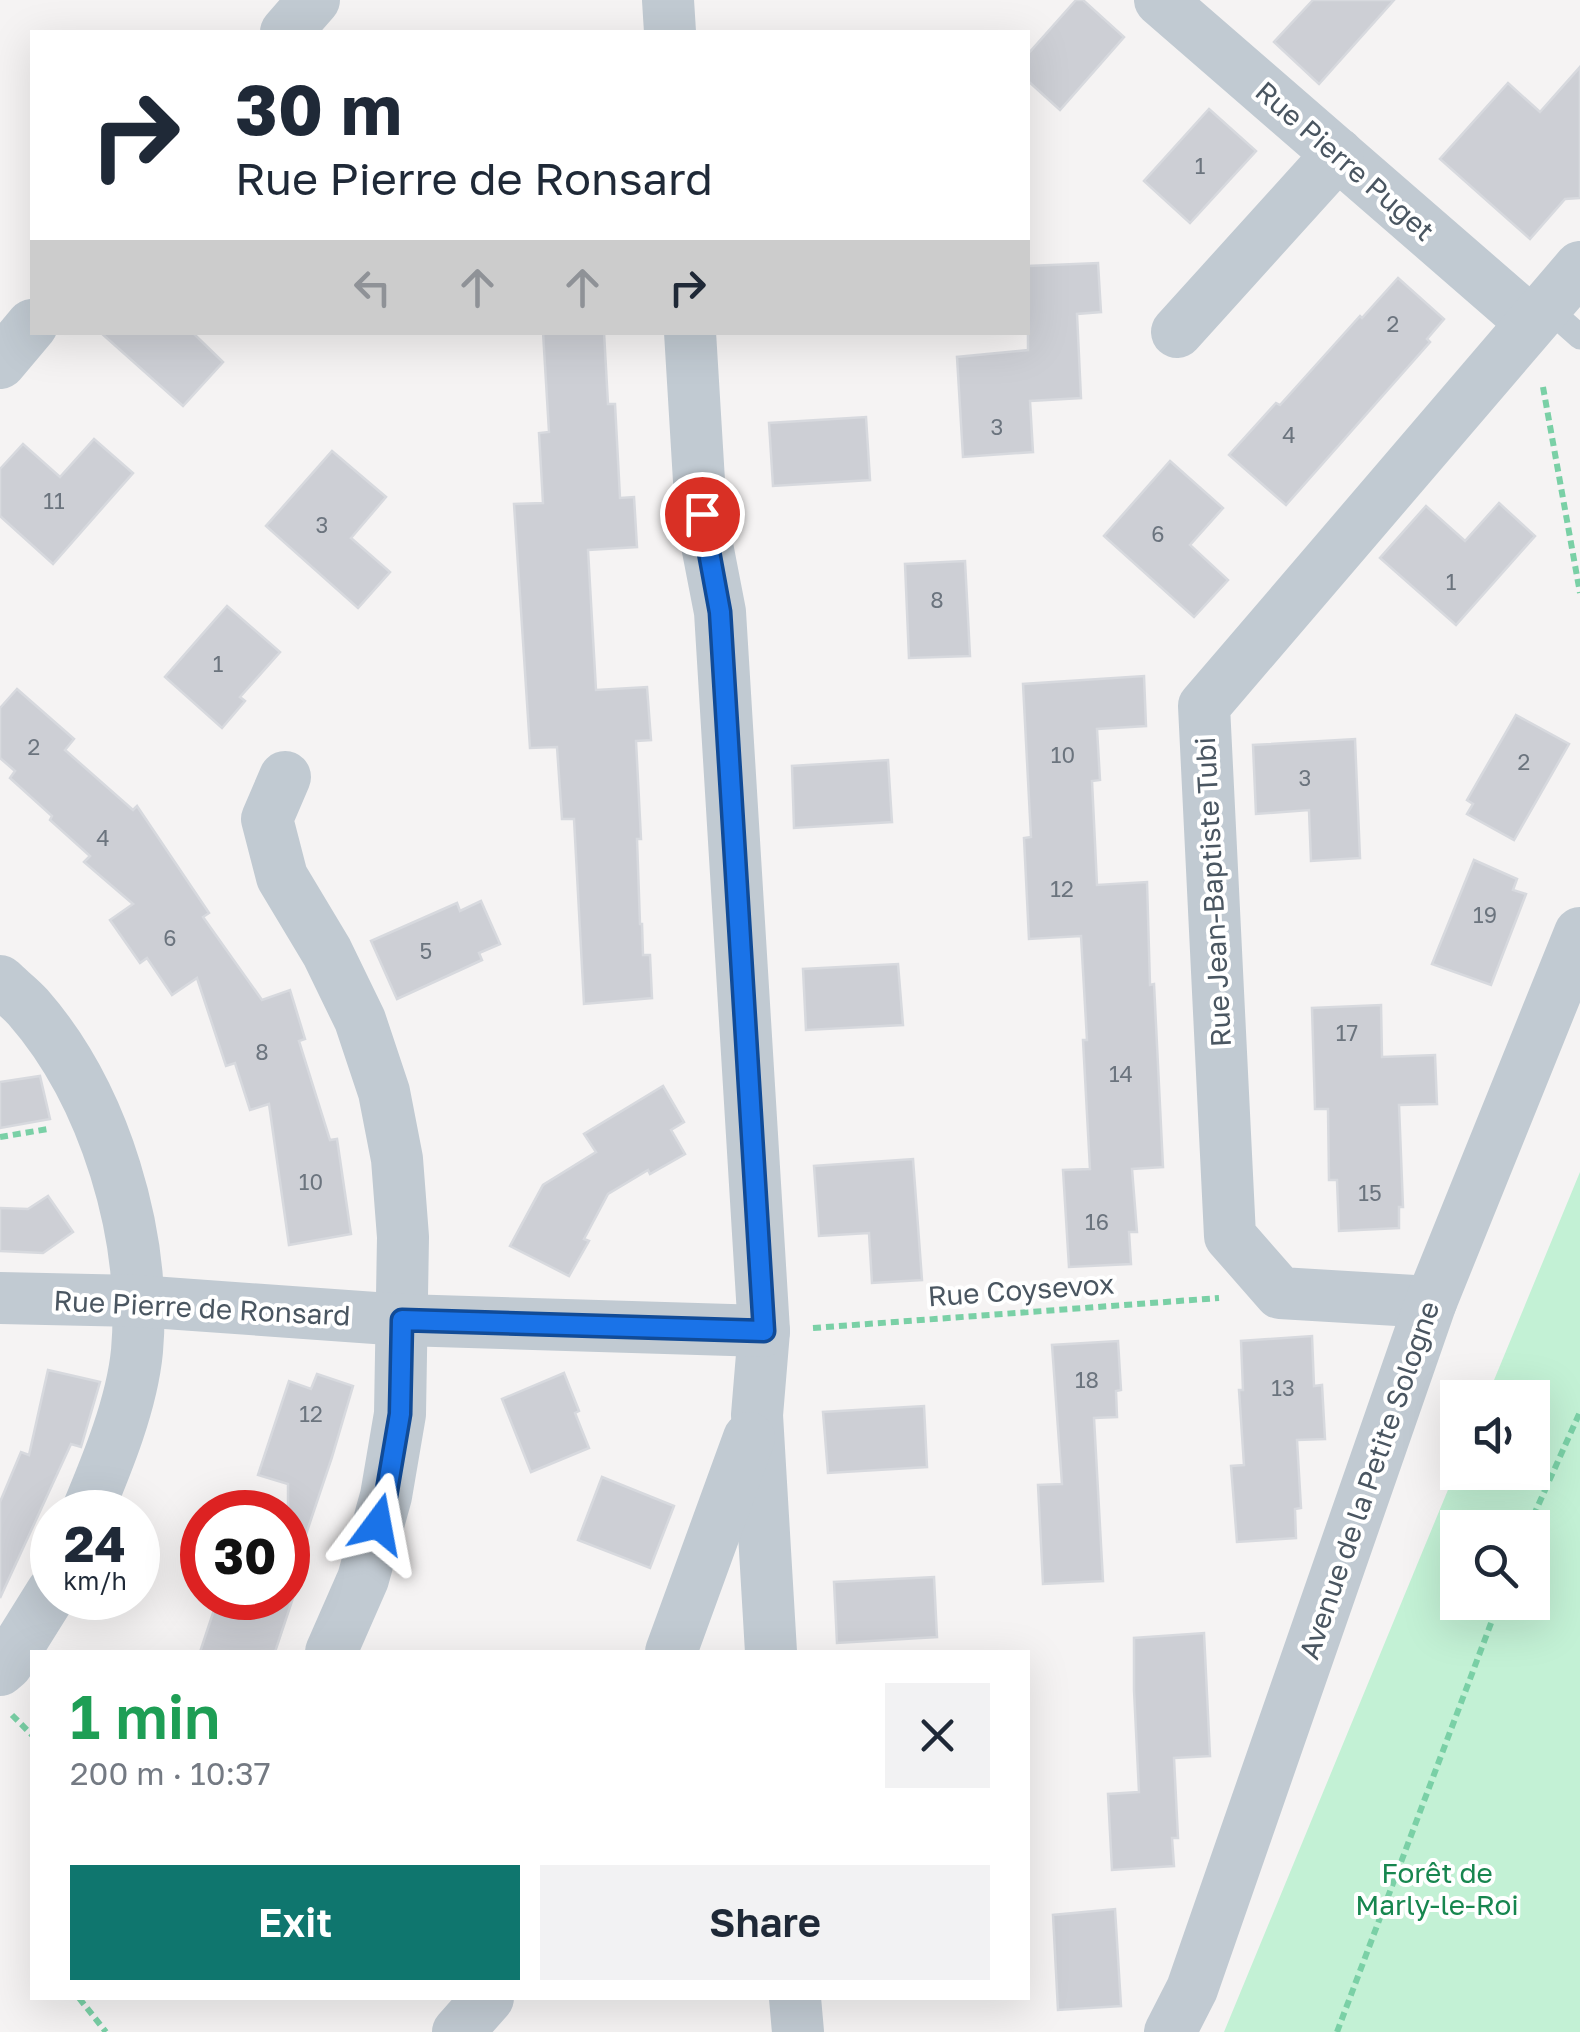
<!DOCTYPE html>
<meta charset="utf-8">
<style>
:root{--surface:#fff;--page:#f2f2f3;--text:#1f2937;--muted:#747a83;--accent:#0f766e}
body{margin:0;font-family:"Golos Text",sans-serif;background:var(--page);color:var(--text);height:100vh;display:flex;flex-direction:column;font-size:38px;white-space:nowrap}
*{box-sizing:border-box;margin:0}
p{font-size:32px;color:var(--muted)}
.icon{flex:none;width:55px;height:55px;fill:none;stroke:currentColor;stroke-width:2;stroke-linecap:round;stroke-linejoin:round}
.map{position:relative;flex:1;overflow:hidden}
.sheet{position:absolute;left:30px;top:1650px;width:1000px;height:350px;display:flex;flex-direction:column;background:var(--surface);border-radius:0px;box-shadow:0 10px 40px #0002}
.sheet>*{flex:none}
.guide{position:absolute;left:30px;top:30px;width:1000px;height:305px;border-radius:0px;box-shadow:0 10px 40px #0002;background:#fff;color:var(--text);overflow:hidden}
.buttons{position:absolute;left:1440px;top:1380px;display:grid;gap:20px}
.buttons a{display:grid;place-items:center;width:110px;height:110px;border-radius:0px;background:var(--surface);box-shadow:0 10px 40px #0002;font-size:50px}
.speed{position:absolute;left:30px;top:1490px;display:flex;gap:20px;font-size:50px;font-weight:700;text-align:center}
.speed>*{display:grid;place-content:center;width:130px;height:130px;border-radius:50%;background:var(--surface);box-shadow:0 10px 40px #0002;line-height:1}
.speed small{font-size:25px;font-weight:400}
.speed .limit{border:15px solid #d22;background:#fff;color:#111}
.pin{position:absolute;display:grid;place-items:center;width:85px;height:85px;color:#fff;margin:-42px;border:5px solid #fff;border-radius:50%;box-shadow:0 2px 10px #0007}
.me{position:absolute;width:110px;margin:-55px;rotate:13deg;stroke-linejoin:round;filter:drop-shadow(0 0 8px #0008)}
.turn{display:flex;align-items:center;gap:35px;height:210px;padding:0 40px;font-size:45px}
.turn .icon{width:130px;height:130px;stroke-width:2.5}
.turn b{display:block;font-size:70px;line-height:85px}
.lanes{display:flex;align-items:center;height:95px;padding:0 40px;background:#0003;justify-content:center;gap:50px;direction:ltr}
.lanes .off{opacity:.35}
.round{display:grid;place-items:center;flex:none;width:105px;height:105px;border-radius:0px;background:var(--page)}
.head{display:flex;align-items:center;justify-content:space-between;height:170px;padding:0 40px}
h1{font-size:60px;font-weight:600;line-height:75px;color:#1e9e55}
.action{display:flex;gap:20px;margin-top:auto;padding:20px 40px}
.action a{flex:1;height:115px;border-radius:0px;background:var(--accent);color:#fff;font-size:40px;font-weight:600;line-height:115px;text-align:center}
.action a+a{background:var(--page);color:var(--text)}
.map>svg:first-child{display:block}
.green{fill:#c3f1d5;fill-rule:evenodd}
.building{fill:#cdcfd5;stroke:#d7d9de;stroke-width:2.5}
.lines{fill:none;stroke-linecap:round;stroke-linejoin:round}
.path{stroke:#7ad0a6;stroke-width:6;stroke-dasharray:8 5;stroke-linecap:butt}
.lane{stroke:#c1cad2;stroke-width:25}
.street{stroke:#c1cad2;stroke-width:52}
.route-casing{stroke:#114b97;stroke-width:25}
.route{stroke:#1a73e8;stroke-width:18}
.labels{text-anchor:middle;stroke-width:8;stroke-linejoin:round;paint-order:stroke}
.number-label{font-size:22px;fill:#6b747e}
.street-label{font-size:28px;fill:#4a5661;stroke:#fff}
.park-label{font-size:28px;fill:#17864f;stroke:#fff}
</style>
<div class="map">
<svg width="1580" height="2032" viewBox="0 0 1580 2032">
<rect width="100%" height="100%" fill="#f5f3f3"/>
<path class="green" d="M1580 1172V2032H1224L1457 1468 1458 1472H1532V1398L1487 1397ZM1458 1528H1532V1602H1458Z"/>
<g class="building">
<path d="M1076 0H1083L1124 37 1060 110 1028 81V54Z"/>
<path d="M1313 0H1394L1319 84 1274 42Z"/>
<path d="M1580 67V198L1565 199 1530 239 1440 159 1508 83 1540 112Z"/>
<path d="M1209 109 1256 151 1190 223 1144 181Z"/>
<path d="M1098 263 1101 312 1077 314 1081 398 1030 401 1033 452 963 457 957 357 1028 350V266Z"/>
<path d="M1398 278 1444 319 1427 339 1430 342 1286 505 1229 455 1276 403 1280 405 1360 316 1362 318Z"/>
<path d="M100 332H192L223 362 183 406Z"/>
<path d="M543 332H604L608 404H615L620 498 634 497 637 547 588 550 596 690 647 687 651 740 636 741 641 839H637L640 924H642L643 955H650L652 998 584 1004 574 819H562L557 747 530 748 514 504 543 503 539 433 549 432Z"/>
<path d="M866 417 870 480 773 486 769 423Z"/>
<path d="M94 439 133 473 53 564 0 516V469L23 444 60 477Z"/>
<path d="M332 451 386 497 351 538 390 572 358 608 266 526Z"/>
<path d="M1170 461 1223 508 1190 545 1228 580 1194 617 1104 536Z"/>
<path d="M1499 503 1535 536 1456 625 1380 558 1426 506 1465 541Z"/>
<path d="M965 561 970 656 909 658 905 564Z"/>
<path d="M227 606 280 652 240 697 245 701 222 728 165 677Z"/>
<path d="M1144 676 1146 726 1097 729 1100 780 1092 781 1097 885 1147 882 1150 985 1154 984 1163 1167 1132 1169 1137 1232H1129L1131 1264 1069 1267 1063 1170 1090 1169 1083 1040H1087L1081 936 1029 939 1024 838 1031 837 1023 684Z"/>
<path d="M17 689 74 739 65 750 133 810 137 806 209 913 203 917 262 1000 290 990 305 1039 299 1041 330 1140 337 1139 351 1234 289 1245 269 1104 250 1110 235 1063 226 1066 197 978 172 995 147 958 140 963 110 920 133 904 84 862 90 856 50 820 52 816 10 778 15 771 0 758V708Z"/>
<path d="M1516 715 1569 744 1514 840 1467 814 1473 804 1467 800Z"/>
<path d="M1355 739 1360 858 1311 861 1309 810 1256 814 1253 745Z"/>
<path d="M888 760 892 822 794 828 792 766Z"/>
<path d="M1474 860 1517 879 1513 890 1526 894 1491 985 1432 964Z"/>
<path d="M481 901 500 944 479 953 482 960 397 999 371 941 457 903 460 911Z"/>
<path d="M898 964 903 1025 806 1030 803 969Z"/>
<path d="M1381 1005 1382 1057 1435 1055 1437 1104 1399 1105 1403 1207H1399V1228L1339 1231 1337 1180H1329L1328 1109H1315L1312 1008Z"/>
<path d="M40 1076 50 1119 0 1128V1082Z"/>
<path d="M663 1086 684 1122 671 1130 685 1154 650 1174 648 1170 608 1194 584 1239 589 1241 569 1276 510 1246 543 1185 596 1152 584 1134Z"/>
<path d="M913 1159 922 1280 872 1283 869 1233 819 1236 814 1166Z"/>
<path d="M48 1196 73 1232 43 1253 0 1251V1208L28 1209Z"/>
<path d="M1312 1336 1314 1386 1322 1385 1325 1439 1297 1440 1301 1508 1295 1509 1296 1538 1237 1542 1231 1466 1244 1465 1239 1390H1243L1241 1341Z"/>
<path d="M1118 1341 1121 1390 1116 1391 1117 1417 1094 1418 1103 1581 1043 1584 1038 1485 1062 1484 1052 1345Z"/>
<path d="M48 1370 100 1382 81 1447 71 1444 0 1598V1502L21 1452 29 1455Z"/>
<path d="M564 1373 579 1411 575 1413 589 1448 531 1472 502 1399Z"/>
<path d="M317 1374 353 1386 332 1457 294 1570 288 1568V1484L258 1475 289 1381 311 1389Z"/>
<path d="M924 1406 927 1467 828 1473 823 1412Z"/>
<path d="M602 1477 674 1506 650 1568 578 1540Z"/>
<path d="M934 1577 937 1637 837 1643 834 1582Z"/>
<path d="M218 1598H293L275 1652H200Z"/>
<path d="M1204 1633 1210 1756 1174 1758 1178 1838H1172L1174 1866 1112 1870 1108 1794 1139 1792 1134 1690V1638Z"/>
<path d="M1115 1909 1121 2006 1058 2010 1053 1915Z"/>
</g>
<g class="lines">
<g class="path">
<path d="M1543 387 1580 593"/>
<path d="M0 1137 48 1129"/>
<path d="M813 1328 1219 1298"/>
<path d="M1528 1528 1580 1412"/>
<path d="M12 1715 32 1735"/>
<path d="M79 1998 106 2032"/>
<path d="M1337 2032 1499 1602"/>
</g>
<path class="lane" d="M1545 306 1580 337"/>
<g class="street">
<path d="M668 0 670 32"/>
<path d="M1160 0 1531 322"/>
<path d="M286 32 314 0"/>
<path d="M690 332 701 514 720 612 764 1331 757 1415 771 1652"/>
<path d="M1177 332 1338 154"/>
<path d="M0 363 32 325"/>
<path d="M285 777 267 819 282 877 327 952 360 1020 384 1092 397 1159 403 1237 400 1414 386 1496 363 1579 331 1652"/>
<path d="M0 981C9 990 20 998 28 1007 105 1095 147 1236 137 1351 132 1404 107 1464 87 1512"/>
<path d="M0 1298 137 1301 403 1320 764 1331"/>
<path d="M1431 1302 1280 1293 1230 1236 1204 706 1580 267"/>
<path d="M671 1652 749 1438"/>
<path d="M0 1670 7 1664 52 1592"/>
<path d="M795 1998 798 2032"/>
<path d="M458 2032 488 1998"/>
<path d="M1170 2032 1192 1989 1431 1302 1580 933"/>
</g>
</g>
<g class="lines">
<defs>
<path id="route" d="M378 1524 386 1496 400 1414 402 1320 764 1331 720 612 702 514"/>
</defs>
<use href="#route" class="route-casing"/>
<use href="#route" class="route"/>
</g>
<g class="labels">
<g class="number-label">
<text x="1200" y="174">1</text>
<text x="1393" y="332">2</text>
<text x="997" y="435">3</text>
<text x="1289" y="443">4</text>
<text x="54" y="509">11</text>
<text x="322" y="533">3</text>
<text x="1158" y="542">6</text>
<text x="1451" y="590">1</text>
<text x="937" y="608">8</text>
<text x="218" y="672">1</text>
<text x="34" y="755">2</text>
<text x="1063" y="763">10</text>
<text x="1524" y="770">2</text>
<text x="1305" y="786">3</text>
<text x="103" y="846">4</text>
<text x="1062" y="897">12</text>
<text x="1485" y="923">19</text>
<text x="170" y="946">6</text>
<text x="426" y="959">5</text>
<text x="1347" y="1041">17</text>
<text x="262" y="1060">8</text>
<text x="1121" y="1082">14</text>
<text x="311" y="1190">10</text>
<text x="1370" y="1201">15</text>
<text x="1097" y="1230">16</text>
<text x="1087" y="1388">18</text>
<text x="1283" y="1396">13</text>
<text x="311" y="1422">12</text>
</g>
<g class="street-label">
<text transform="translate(1345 161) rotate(41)" y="10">Rue Pierre Puget</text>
<text transform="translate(1213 892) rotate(-93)" y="10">Rue Jean-Baptiste Tubi</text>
<text transform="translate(1021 1290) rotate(-4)" y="10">Rue Coysevox</text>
<text transform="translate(202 1308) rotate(3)" y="10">Rue Pierre de Ronsard</text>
<text transform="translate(1369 1480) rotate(-71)" y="10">Avenue de la Petite Sologne</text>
</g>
<g class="park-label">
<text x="1437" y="1883">Forêt de<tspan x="1437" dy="32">Marly-le-Roi</tspan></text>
</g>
</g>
</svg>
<div class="buttons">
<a><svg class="icon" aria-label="sound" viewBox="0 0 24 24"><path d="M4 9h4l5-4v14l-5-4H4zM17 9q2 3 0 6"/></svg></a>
<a><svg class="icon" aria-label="search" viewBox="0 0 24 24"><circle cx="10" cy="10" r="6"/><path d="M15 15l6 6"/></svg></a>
</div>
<div class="speed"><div>24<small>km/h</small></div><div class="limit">30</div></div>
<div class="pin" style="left:702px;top:514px;background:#d93025"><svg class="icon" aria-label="arrive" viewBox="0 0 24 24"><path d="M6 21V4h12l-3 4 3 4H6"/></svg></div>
<svg class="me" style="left:378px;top:1524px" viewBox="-20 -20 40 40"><path d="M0-17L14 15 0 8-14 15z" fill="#1a73e8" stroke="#fff" stroke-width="4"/></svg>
<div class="guide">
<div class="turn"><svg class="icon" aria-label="right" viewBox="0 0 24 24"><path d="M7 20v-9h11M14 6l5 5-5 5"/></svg><div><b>30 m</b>Rue Pierre de Ronsard</div></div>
<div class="lanes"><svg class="icon off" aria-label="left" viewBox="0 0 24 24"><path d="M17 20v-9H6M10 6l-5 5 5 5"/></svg><svg class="icon off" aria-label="ahead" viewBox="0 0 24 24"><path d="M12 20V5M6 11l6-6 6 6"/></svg><svg class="icon off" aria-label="ahead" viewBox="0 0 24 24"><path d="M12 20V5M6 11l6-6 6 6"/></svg><svg class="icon" aria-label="right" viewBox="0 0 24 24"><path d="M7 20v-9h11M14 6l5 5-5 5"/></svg></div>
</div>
<section class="sheet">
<div class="head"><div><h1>1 min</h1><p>200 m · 10:37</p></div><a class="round"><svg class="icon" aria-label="close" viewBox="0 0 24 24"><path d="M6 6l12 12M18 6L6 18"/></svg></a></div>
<div class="action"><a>Exit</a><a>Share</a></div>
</section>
</div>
